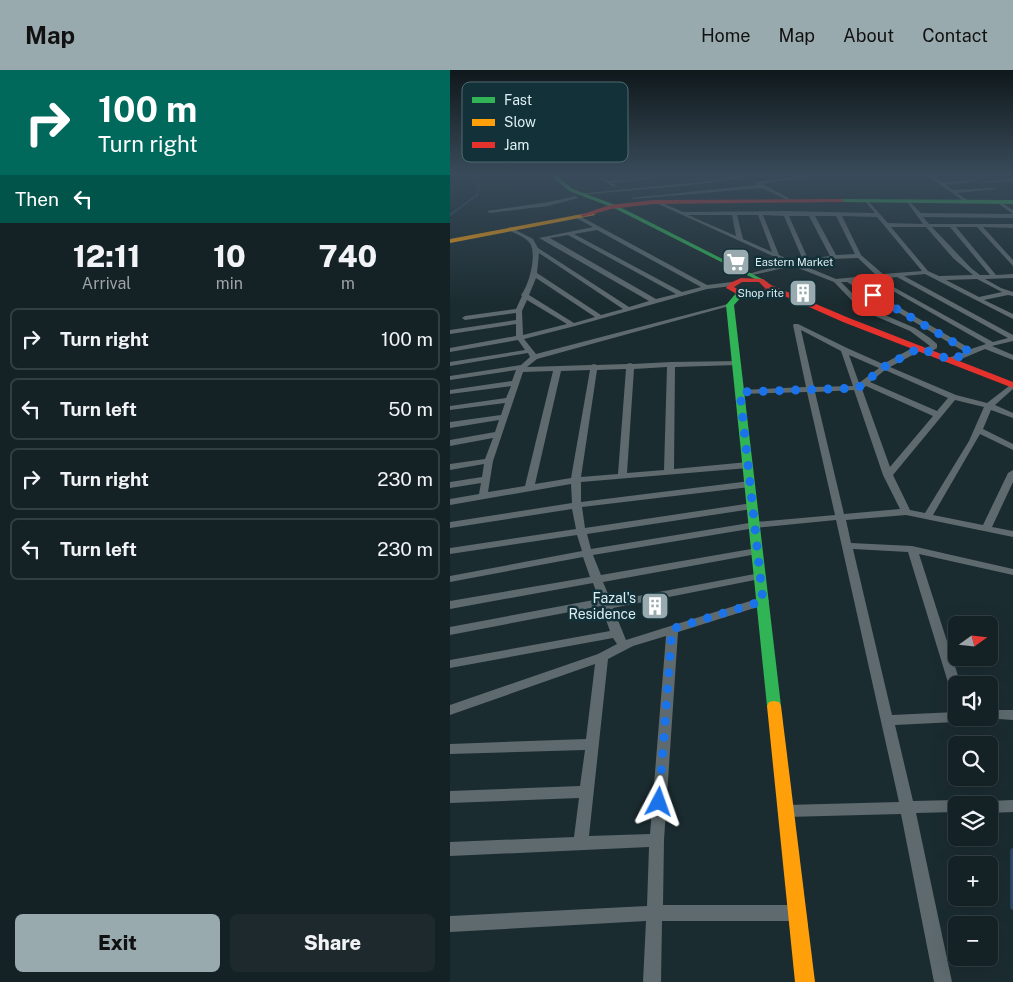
<!DOCTYPE html>
<meta charset="utf-8">
<style>
:root{--surface:#142125;--page:#1d292d;--text:#f1f3f6;--muted:#9da3a7;--line:#333e42;--accent:#99aaaf}
body{margin:0;font-family:"Public Sans",sans-serif;background:var(--page);color:var(--text);height:100vh;display:flex;flex-direction:column;font-size:19px;white-space:nowrap}
*{box-sizing:border-box;margin:0}
p{font-size:16px;color:var(--muted)}
.icon{flex:none;width:28px;height:28px;fill:none;stroke:currentColor;stroke-width:2;stroke-linecap:round;stroke-linejoin:round}
.map{position:relative;flex:1;overflow:hidden}
.drawer{display:flex;flex-direction:column;background:var(--surface);width:450px}
.drawer>*{flex:none}
.guide{background:#00695c;color:#fff;overflow:hidden}
.needle{width:32px;rotate:75deg}
.tools{position:absolute;left:498px;top:546px;display:grid;gap:10px}
.tools a{display:grid;place-items:center;width:50px;height:50px;border-radius:8px;background:var(--surface);box-shadow:0 5px 20px #0002,0 0 0 1px var(--line);font-size:25px}
.pin{position:absolute;display:grid;place-items:center;width:42px;height:42px;color:#fff;margin:-21px;border-radius:10px;box-shadow:0 2px 8px #0006}
.me{position:absolute;width:55px;margin:-28px;rotate:4deg;stroke-linejoin:round;filter:drop-shadow(0 0 4px #0008)}
.turn{display:flex;align-items:center;gap:18px;height:105px;padding:0 15px;font-size:22px}
.turn .icon{width:65px;height:65px;stroke-width:2.5}
.turn b{display:block;font-size:35px;line-height:42px}
.then{display:flex;align-items:center;height:48px;padding:0 15px;background:#0003;gap:10px;font-size:19px}
.eta{display:flex;justify-content:space-evenly;align-items:center;height:85px;text-align:center}
.eta b{font-size:30px;font-weight:800;line-height:35px}
.action{display:flex;gap:10px;margin-top:auto;padding:10px 15px}
.action a{flex:1;height:58px;border-radius:8px;background:var(--accent);color:#111;font-size:20px;font-weight:800;line-height:58px;text-align:center}
.action a+a{background:var(--page);color:var(--text)}
ul{padding:0;list-style:none}
li{display:flex;align-items:center;gap:15px;height:62px;margin:0 10px 8px;padding:0 5px;border:2px solid var(--line);border-radius:8px}
li div{flex:1}
li b{display:block;font-size:19px}
li em{font-style:normal}
header{display:flex;align-items:center;gap:30px;box-sizing:border-box;height:70px;padding:0 25px;background:var(--accent);color:#111}
header strong{font-size:24px}
nav{display:flex;gap:28px;margin-inline-start:auto;font-size:18px}
main{display:flex;flex:1;min-height:0}
.map>svg:first-child{display:block}
.lines{fill:none;stroke-linecap:round;stroke-linejoin:round}
.stream-far1{stroke:#2c496b;stroke-width:2}
.stream{stroke:#2c496b;stroke-width:5.5}
.building{fill:#30484c;stroke:#475558}
.street{fill:#5e6a6e;fill-rule:evenodd}
.fast{fill:#30b455;fill-rule:evenodd}
.slow{fill:#ff9f0a;fill-rule:evenodd}
.jam{fill:#e5322d;fill-rule:evenodd}
.route{stroke:#1a73e8;stroke-width:9;stroke-dasharray:0 16.2}
.labels{text-anchor:middle;stroke-width:5;stroke-linejoin:round;paint-order:stroke}
.far-poi-label{font-size:11px;fill:#ddeef3;stroke:#133139;text-anchor:start}
.poi-label{font-size:14px;fill:#ddeef3;stroke:#133139;text-anchor:end}
.key{fill:#133139;stroke:#506a71;stroke-width:1}
.key-label{font-size:14px;fill:#ddeef3}
</style>
<header>
<strong>Map</strong>
<nav><a>Home</a><a>Map</a><a>About</a><a>Contact</a></nav>
</header>
<main>
<section class="drawer">
<div class="guide">
<div class="turn"><svg class="icon" aria-label="right" viewBox="0 0 24 24"><path d="M7 20v-9h11M14 6l5 5-5 5"/></svg><div><b>100 m</b>Turn right</div></div>
<div class="then">Then<svg class="icon" aria-label="left" viewBox="0 0 24 24"><path d="M17 20v-9H6M10 6l-5 5 5 5"/></svg></div>
</div>
<div class="eta">
<div><b>12:11</b><p>Arrival</p></div>
<div><b>10</b><p>min</p></div>
<div><b>740</b><p>m</p></div>
</div>
<ul>
<li><svg class="icon" aria-label="right" viewBox="0 0 24 24"><path d="M7 20v-9h11M14 6l5 5-5 5"/></svg><div><b>Turn right</b></div><em>100 m</em></li>
<li><svg class="icon" aria-label="left" viewBox="0 0 24 24"><path d="M17 20v-9H6M10 6l-5 5 5 5"/></svg><div><b>Turn left</b></div><em>50 m</em></li>
<li><svg class="icon" aria-label="right" viewBox="0 0 24 24"><path d="M7 20v-9h11M14 6l5 5-5 5"/></svg><div><b>Turn right</b></div><em>230 m</em></li>
<li><svg class="icon" aria-label="left" viewBox="0 0 24 24"><path d="M17 20v-9H6M10 6l-5 5 5 5"/></svg><div><b>Turn left</b></div><em>230 m</em></li>
</ul>
<div class="action"><a>Exit</a><a>Share</a></div>
</section>
<div class="map">
<svg width="563" height="912" viewBox="0 0 563 912">
<rect width="100%" height="100%" fill="#1b2c31"/>
<g class="lines">
<path class="stream-far1" d="M0 145 27 125 29 116 25 106"/>
<path class="stream" d="M563 781V837"/>
</g>
<path class="building" d="M210 531 214 541 201 544 197 533Z"/>
<g class="lines">
<g class="street">
<path d="M146 106H151L159 111 224 106 163 113 166 116 164 117Z"/>
<path d="M292 106H301L261 113 130 125 128 124 261 111Z"/>
<path d="M353 106H364L312 114 339 128 337 130 312 118 183 129 181 128 307 115 305 112Z"/>
<path d="M478 106H483L492 112 528 110 530 111 496 115 503 120 544 118 546 119 507 123 520 132 518 134Z"/>
<path d="M563 109V111L535 113 533 112Z"/>
<path d="M126 126 128 128 98 136 40 143 37 141 98 132Z"/>
<path d="M417 130 438 153 473 154 457 132 459 131 471 143 563 144 549 134 551 132 563 140V148L473 147 479 154H563V158L533 157 563 190V196L527 157H506L546 205 563 204V208L535 209 551 218 563 222V226L558 225 534 230 563 244V249L475 204 454 206 563 265V271L542 276 563 285V290L535 279 504 292H498V288L515 282 397 212H391L416 237 465 258 480 268 487 274V278L479 283H473V279L480 276 460 261 411 240 384 212 343 196 298 206V204L338 193 204 132 208 131 233 142 335 141 425 143 415 131ZM238 145H282L286 166ZM287 145H308L322 182 293 169ZM313 145 334 146 353 190 344 192 329 185ZM339 146H359L380 186 358 189ZM365 146H386L405 184 386 185ZM392 146 427 147 472 201 433 204 411 185ZM441 157H476L503 188 523 205 489 206 478 201ZM482 157H500L540 205H530L521 198ZM408 188 426 205 386 209 350 194 381 189ZM447 207 558 268 543 272 429 209ZM422 209 536 274 521 279 404 211ZM527 209 552 222 529 227 496 210Z"/>
<path d="M124 145H128L257 215 282 212 285 214 282 216 257 219 125 256 74 269 86 284 278 234 283 235 87 289 77 297 141 295 144 294 147 295 177 294 180 293 183 294 221 292 289 291V295H286L225 297 224 399 298 392 303 395 298 398 131 412V432L300 411 305 414 300 417 132 437 135 458 302 433 307 436 302 439 137 464 141 479 305 452 385 445 357 322 290 324 286 322 290 320 356 317 343 255 344 254H348L397 278 433 294 466 276H472V280L440 297 506 325 537 333 563 313V319L545 335 563 343V348L541 340 533 359 563 374V380L530 364 483 445 533 455 558 403 563 400V412L542 457 563 461V467L456 445 396 450 401 473 462 476 563 499V505L469 484 511 615H506V624L502 622 500 619 458 482 403 479 442 645 506 642V648H512L511 650 506 652 445 655 463 731 506 730 511 732 513 735H506V742L466 743 502 912H484L451 744 336 747 331 745 329 741 331 737 336 735 449 732 386 450 305 458 143 485 151 505 307 478 312 481 307 484 153 512 161 531 310 503 315 506 310 509 163 538 176 570 313 527 317 528 319 531 317 534 228 562 214 770 213 835H348L354 838 356 843 354 848 348 851H212L211 912H193L196 851 0 862V846L197 836 199 777 0 786V772L124 767 129 728 0 733V721L130 716 135 680 0 684V674L136 669 145 594 0 645V635L148 584 167 574 163 568 0 598V590L160 561 151 536 0 565V557L149 529 143 513 0 539V531L140 507 133 487 0 512V506L132 481 127 465 0 484V478L126 459 122 439 0 458V452L122 433 121 414 0 435V429L29 424 31 413 0 418V412L32 407 34 394 0 400V394L35 389 43 368 0 376V370L45 362 49 350 0 358V352L51 345 55 333 0 340V336L56 328 61 316 0 324V320L62 311 66 300 0 310V306L71 295 80 287 78 283 0 296V292L75 280 68 270 0 282V278L66 266V254L0 264V260L66 250V243L15 250 12 248 15 246 66 239 72 226 71 225C79 216 88 182 79 172 75 167 64 163 58 160L57 159 60 157 83 169 88 178 179 237 199 231 89 168 143 157 124 147ZM147 160 251 217 232 222 124 164ZM118 165 226 224 206 229 100 168ZM89 183 173 239 151 245 87 203ZM86 208 145 247 124 253 79 225ZM77 230 117 254 73 265 72 241ZM351 260 391 281 403 316 364 317ZM399 285 429 298 409 313ZM217 297 214 400 177 403 184 299ZM176 299 168 404 131 407 147 300ZM140 300 121 408 85 414 111 301ZM435 300 498 328 487 341 420 312ZM103 301 75 416 38 422 43 391 73 302ZM416 316 483 346 440 397 412 319ZM404 320 433 405 450 439 394 444 365 322ZM505 330 534 337 519 371 475 443 460 440 443 405ZM216 566 200 764 139 766 158 589 183 576Z"/>
<path d="M539 640H563V650L534 648H539Z"/>
<path d="M563 730V742L539 743V735H533L534 733 539 731Z"/>
</g>
<g class="fast">
<path d="M102 106H107L123 119 168 136 314 210 309 211 164 138 119 121Z"/>
<path d="M392 129 563 130V134L390 132Z"/>
<path d="M287 222 294 224 284 235 331 636 329 640 324 641 319 640 317 636 276 235Z"/>
</g>
<g class="slow">
<path d="M143 142 145 145 0 173V169Z"/>
<path d="M324 631 329 632 331 636 365 912H345L317 636 319 632Z"/>
</g>
<g class="jam">
<path d="M392 129 394 132 203 134 161 139 133 147 130 145 160 135 203 130Z"/>
<path d="M291 208 313 209 321 215 399 248 563 312V318L393 252 323 221 300 227 287 224 276 218 280 213ZM292 212H309L316 219C305 223 294 224 284 217Z"/>
</g>
</g>
<linearGradient id="sky" x2="0" y2="1"><stop stop-color="#0f181b"/><stop offset="0.45" stop-color="#394b5a"/><stop offset="1" stop-color="#394b5a" stop-opacity="0"/></linearGradient>
<rect width="563" height="233" fill="url(#sky)"/>
<g class="lines">
<path class="route" d="M209 732 222 559 313 531 290 322 408 318 434 297 469 278 501 290 520 282 423 225"/>
</g>
<defs>
<symbol id="supermarket-square" viewBox="-11 -11 22 22"><rect x="-9" y="-9" width="18" height="18" rx="4" fill="#99aaaf" stroke="#133139"/><path d="M-6-5.5h2.5l.6 2H6L4.5 2H-2.5L-4.4-4H-6ZM-1.5 3.2a1.3 1.3 0 1 0 .1 0ZM3 3.2a1.3 1.3 0 1 0 .1 0Z" fill="#fff"/></symbol>
<symbol id="building-square" viewBox="-11 -11 22 22"><rect x="-9" y="-9" width="18" height="18" rx="4" fill="#99aaaf" stroke="#133139"/><path d="M-4-6H4V6H1V3H-1V6H-4ZM-2.5-4.3h1.7v1.8h-1.7ZM.8-4.3h1.7v1.8H.8ZM-2.5-1h1.7V.8h-1.7ZM.8-1h1.7V.8H.8Z" fill="#fff"/></symbol>
</defs>
<g fill-rule="evenodd">
<use href="#supermarket-square" x="270" y="176" width="32" height="32"/>
<use href="#building-square" x="337" y="207" width="32" height="32"/>
<use href="#building-square" x="189" y="520" width="32" height="32"/>
</g>
<g class="labels">
<g class="far-poi-label">
<text x="305" y="196">Eastern Market</text>
<text x="334" y="227" text-anchor="end">Shop rite</text>
</g>
<g class="poi-label">
<text x="186" y="533">Fazal's<tspan x="186" dy="16">Residence</tspan></text>
</g>
</g>
<rect x="12" y="12" width="166" height="80" rx="8" class="key"/>
<rect x="22" y="27" width="23" height="6" fill="#30b455"/>
<rect x="22" y="49" width="23" height="7" fill="#ff9f0a"/>
<rect x="22" y="72" width="23" height="6" fill="#e5322d"/>
<g class="key-label">
<text x="54" y="35">Fast</text>
<text x="54" y="57">Slow</text>
<text x="54" y="80">Jam</text>
</g>
</svg>
<div class="tools">
<a><svg class="needle" viewBox="-14 -14 28 28"><path d="M0-13l5 13h-10z" fill="#e53935"/><path d="M0 13l5-13h-10z" fill="#9da3a7"/></svg></a>
<a><svg class="icon" aria-label="sound" viewBox="0 0 24 24"><path d="M4 9h4l5-4v14l-5-4H4zM17 9q2 3 0 6"/></svg></a>
<a><svg class="icon" aria-label="search" viewBox="0 0 24 24"><circle cx="10" cy="10" r="6"/><path d="M15 15l6 6"/></svg></a>
<a><svg class="icon" aria-label="layers" viewBox="0 0 24 24"><path d="M12 4l9 5-9 5-9-5zM3 14l9 5 9-5"/></svg></a>
<a>+</a>
<a>−</a>
</div>
<div class="pin" style="left:423px;top:225px;background:#d93025"><svg class="icon" aria-label="arrive" viewBox="0 0 24 24"><path d="M6 21V4h12l-3 4 3 4H6"/></svg></div>
<svg class="me" style="left:209px;top:732px" viewBox="-20 -20 40 40"><path d="M0-17L14 15 0 8-14 15z" fill="#1a73e8" stroke="#fff" stroke-width="4"/></svg>
</div>
</main>
